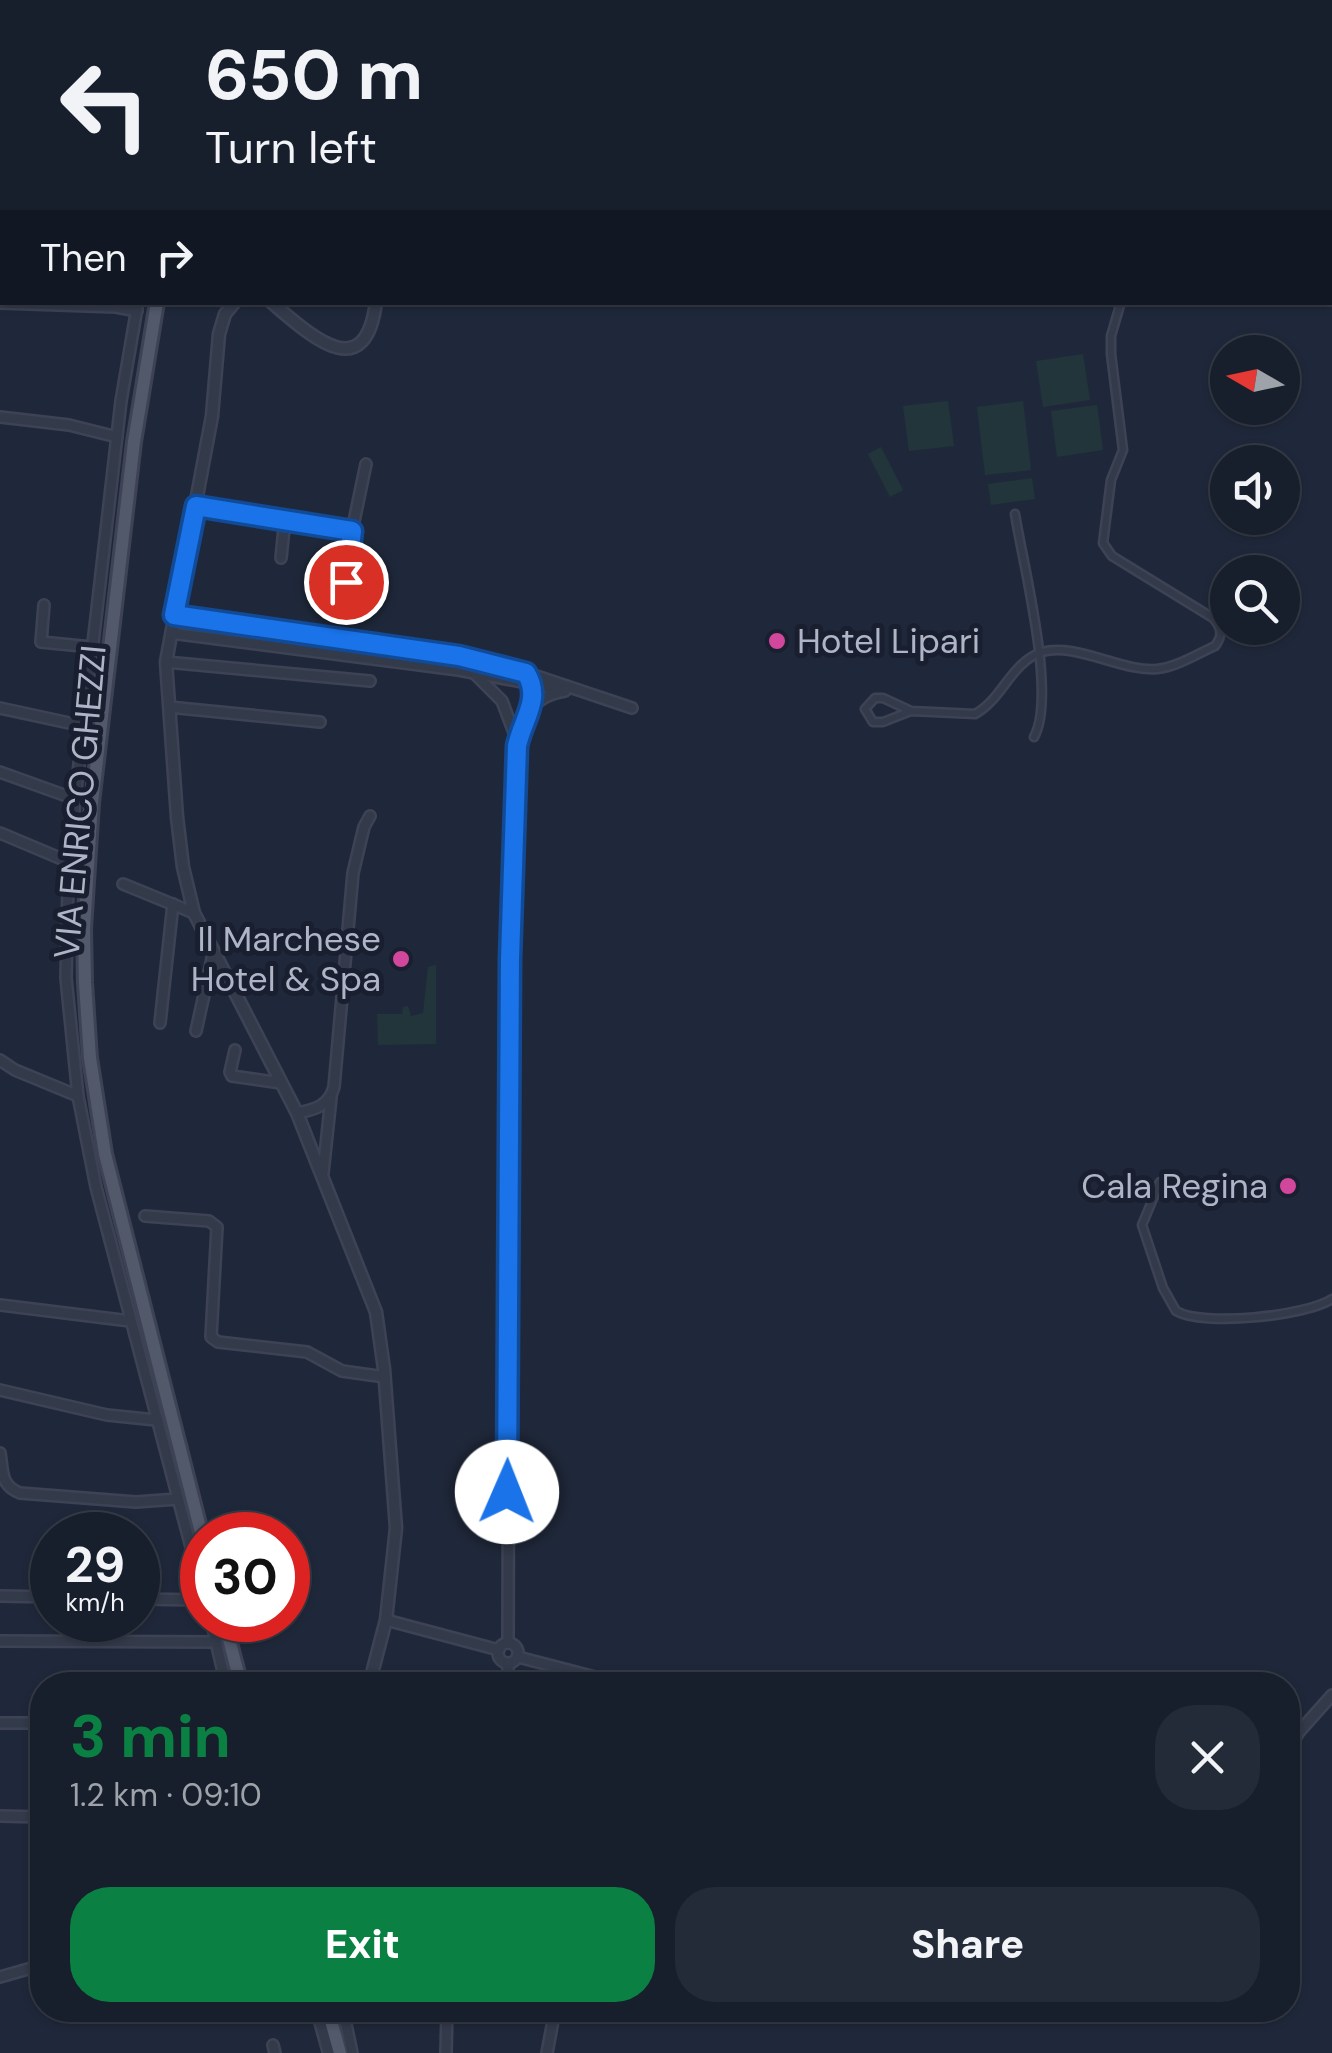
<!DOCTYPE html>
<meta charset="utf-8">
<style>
:root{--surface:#171e2c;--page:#242b38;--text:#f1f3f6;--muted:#9ea2a9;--line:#363c48;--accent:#0b8043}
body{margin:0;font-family:"DM Sans",sans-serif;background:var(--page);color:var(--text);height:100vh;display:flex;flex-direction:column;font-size:38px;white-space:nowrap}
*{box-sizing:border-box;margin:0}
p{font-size:32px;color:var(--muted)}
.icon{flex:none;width:55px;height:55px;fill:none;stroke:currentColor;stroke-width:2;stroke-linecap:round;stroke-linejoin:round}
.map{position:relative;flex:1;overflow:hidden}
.sheet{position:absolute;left:30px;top:1672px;width:1270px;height:350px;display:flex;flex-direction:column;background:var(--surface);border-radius:40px;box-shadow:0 2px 8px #0004,0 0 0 2px var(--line)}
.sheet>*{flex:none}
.top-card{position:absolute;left:0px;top:0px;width:1332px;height:305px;box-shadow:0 2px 8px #0004,0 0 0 2px var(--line);background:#171e2c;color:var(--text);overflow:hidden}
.needle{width:65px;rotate:279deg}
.tools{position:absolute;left:1210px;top:335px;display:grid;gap:20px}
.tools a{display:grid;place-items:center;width:90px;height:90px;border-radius:50%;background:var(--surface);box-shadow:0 2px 8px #0004,0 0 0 2px var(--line);font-size:50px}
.speed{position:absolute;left:30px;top:1512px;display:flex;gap:20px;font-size:50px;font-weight:700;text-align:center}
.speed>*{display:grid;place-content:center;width:130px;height:130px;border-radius:50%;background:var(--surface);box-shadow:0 2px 8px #0004,0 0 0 2px var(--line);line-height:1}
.speed small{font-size:25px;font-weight:400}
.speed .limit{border:15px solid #d22;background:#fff;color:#111}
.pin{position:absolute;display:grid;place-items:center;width:85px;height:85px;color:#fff;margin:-42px;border:5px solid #fff;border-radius:50%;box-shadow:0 2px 10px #0007}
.me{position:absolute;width:110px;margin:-55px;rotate:1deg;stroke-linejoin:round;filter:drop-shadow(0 0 8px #0008)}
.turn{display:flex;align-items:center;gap:35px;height:210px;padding:0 40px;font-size:45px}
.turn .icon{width:130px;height:130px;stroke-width:2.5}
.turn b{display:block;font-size:70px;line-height:85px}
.then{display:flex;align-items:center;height:95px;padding:0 40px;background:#0003;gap:20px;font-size:38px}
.round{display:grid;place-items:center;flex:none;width:105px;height:105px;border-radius:40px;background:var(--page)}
.head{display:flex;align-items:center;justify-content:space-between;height:170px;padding:0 40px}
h1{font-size:60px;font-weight:800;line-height:75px;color:var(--accent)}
.cta{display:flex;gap:20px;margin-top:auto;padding:20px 40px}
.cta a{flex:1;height:115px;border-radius:40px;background:var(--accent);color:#fff;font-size:40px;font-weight:800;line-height:115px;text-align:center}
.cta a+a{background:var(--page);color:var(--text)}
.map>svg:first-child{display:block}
.green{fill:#21353b}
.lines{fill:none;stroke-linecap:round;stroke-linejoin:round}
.pedestrian-casing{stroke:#3d4354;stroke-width:11}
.minor-casing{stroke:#3d4354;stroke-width:14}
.tertiary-casing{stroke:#3d4354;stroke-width:15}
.primary-casing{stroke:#3d4354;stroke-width:18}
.pedestrian{stroke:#333a4a;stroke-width:6}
.minor{stroke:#333a4a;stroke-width:9}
.tertiary{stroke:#333a4a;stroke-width:10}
.primary{stroke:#51596a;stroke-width:12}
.route-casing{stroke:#114b97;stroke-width:25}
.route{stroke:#1a73e8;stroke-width:18}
.hotel-dot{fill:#d1479c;stroke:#191f2f;stroke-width:4}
.labels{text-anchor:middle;stroke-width:10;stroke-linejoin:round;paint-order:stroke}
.poi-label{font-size:35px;fill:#aeb5c7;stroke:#191f2f;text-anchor:end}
.street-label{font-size:35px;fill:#aeb5c7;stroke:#191f2f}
</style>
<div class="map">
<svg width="1332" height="2053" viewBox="0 0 1332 2053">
<rect width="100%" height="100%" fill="#1f283a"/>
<g class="green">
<path d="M1083 354 1090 400 1043 407 1036 361Z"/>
<path d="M948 401 954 446 909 451 903 406Z"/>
<path d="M1023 401 1031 470 985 475 977 407Z"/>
<path d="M1097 405 1103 450 1057 457 1051 411Z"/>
<path d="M881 447 903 490 890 497 868 454Z"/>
<path d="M1032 478 1035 499 991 505 988 484Z"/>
<path d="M436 965V1044L378 1045 377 1014H402L403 1007 408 1006 411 1016 423 1013 428 967Z"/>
</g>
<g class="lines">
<defs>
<g id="pedestrian">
<path d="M1330 283 1332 284"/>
<path d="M1015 514C1023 564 1057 696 1034 737"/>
<path d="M911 711 883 722H873L865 709 875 698H883L911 711 975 714C1002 700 1011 662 1042 652 1075 642 1122 672 1157 669 1177 667 1197 654 1215 646 1223 636 1222 628 1213 618L1112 556 1103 543 1111 480 1123 450 1111 354V336L1121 302"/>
<path d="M1160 1182 1142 1225 1163 1288 1176 1311C1203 1327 1306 1316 1332 1299"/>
</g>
<g id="minor">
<path d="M0 190H2"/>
<path d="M138 302 121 401 75 799 68 885 66 978 78 1096 96 1187 202 1589"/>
<path d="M0 303 116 307 137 311"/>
<path d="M0 417 69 425 117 437"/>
<path d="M196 506 352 531 366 464"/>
<path d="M281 558 285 519"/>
<path d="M346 582 352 531"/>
<path d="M44 605 41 642 92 647"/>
<path d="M175 615 472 658 504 665 632 708"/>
<path d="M171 633 458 670 559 689"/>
<path d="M166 662 370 681"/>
<path d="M474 673 502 701 516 738"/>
<path d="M169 707 320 722"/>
<path d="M0 708 83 726"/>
<path d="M0 772 75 799"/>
<path d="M0 833 69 862"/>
<path d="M123 884 194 913"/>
<path d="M160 1023 173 904"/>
<path d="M196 1031 213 954"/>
<path d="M235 1050 230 1072 232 1076 281 1083"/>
<path d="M0 1060 15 1070 78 1096"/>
<path d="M297 1113C314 1110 329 1106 334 1087L353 873 364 827 370 816"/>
<path d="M323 1173 331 1098"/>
<path d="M145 1216 209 1221 217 1227 211 1337 218 1342 307 1352 342 1371 385 1377"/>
<path d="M0 1305 130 1321"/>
<path d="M0 1390 107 1415 156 1420"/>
<path d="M0 1453C3 1471 0 1485 20 1493L136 1502 178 1499"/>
<path d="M0 1596 52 1597"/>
<path d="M138 1599 202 1600"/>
<path d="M211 1620 226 1685"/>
<path d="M386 1620 499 1650"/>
<path d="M0 1641 216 1642"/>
<circle cx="508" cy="1653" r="10"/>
<path d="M508 1643 510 959 517 745C523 716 532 696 565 691"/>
<path d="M518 1657 626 1685"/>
<path d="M508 1685V1664"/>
<path d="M0 1723H42"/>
<path d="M1288 1751 1299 1732 1332 1695"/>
<path d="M0 1816 42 1817"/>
<path d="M0 1977 42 1965"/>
<path d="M343 2010 352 2053"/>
<path d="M273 2045 275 2053"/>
<path d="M446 2053 447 2010"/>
<path d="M547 2053 555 2010"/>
</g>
<g id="tertiary">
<path d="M355 2 357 0"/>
<path d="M235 302 225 314 219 334 212 416 166 662 177 817 183 867 194 913 297 1113 376 1312 384 1369 396 1528 386 1620 369 1685"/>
<path d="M271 302C308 333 365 389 376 302"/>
<path d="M317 2010 329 2053"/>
</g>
<g id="primary">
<path d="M248 2 249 0"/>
<path d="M157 302 134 442 92 803 84 929 85 983 90 1058 105 1154 202 1536"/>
<path d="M224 1620 241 1685"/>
<path d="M328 2010 340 2053"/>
</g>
</defs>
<use href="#pedestrian" class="pedestrian-casing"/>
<use href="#minor" class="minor-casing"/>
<use href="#tertiary" class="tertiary-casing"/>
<use href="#primary" class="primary-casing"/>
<use href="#pedestrian" class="pedestrian"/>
<use href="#minor" class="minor"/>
<use href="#tertiary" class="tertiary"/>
<use href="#primary" class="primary"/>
</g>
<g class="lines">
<defs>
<path id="route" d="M346 582 352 531 196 506 174 615 459 656 526 673C542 699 523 718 517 746L510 959 507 1492"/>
</defs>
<use href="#route" class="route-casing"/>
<use href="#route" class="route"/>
</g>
<g class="hotel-dot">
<circle cx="777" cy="641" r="10"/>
<circle cx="401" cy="959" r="10"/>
<circle cx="1288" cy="1186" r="10"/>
</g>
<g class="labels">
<g class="poi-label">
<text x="797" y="653" text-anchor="start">Hotel Lipari</text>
<text x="381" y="951">Il Marchese<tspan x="381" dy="40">Hotel &amp; Spa</tspan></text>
<text x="1268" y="1198">Cala Regina</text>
</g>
<g class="street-label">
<text transform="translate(80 802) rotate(-85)" y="12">VIA ENRICO GHEZZI</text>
</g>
</g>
</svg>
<div class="tools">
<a><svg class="needle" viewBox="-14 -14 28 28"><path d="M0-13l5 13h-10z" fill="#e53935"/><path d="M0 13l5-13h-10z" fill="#9ea2a9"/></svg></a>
<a><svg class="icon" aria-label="sound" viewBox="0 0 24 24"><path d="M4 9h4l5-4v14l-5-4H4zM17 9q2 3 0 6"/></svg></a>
<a><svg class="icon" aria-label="search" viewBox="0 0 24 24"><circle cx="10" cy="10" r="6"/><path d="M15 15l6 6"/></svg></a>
</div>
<div class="speed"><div>29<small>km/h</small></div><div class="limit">30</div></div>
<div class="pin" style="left:346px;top:582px;background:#d93025"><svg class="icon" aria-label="arrive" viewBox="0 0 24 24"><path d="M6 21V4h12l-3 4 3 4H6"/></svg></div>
<svg class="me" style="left:507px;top:1492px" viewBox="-20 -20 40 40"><circle r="19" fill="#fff"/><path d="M0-13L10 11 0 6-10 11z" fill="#1a73e8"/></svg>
<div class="top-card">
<div class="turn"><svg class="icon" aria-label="left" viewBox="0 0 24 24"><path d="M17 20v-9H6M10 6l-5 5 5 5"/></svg><div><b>650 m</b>Turn left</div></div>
<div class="then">Then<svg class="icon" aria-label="right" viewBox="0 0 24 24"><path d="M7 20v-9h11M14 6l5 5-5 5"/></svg></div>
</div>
<section class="sheet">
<div class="head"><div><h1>3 min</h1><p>1.2 km · 09:10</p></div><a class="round"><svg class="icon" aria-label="close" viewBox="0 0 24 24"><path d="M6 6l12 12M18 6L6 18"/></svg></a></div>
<div class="cta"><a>Exit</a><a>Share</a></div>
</section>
</div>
